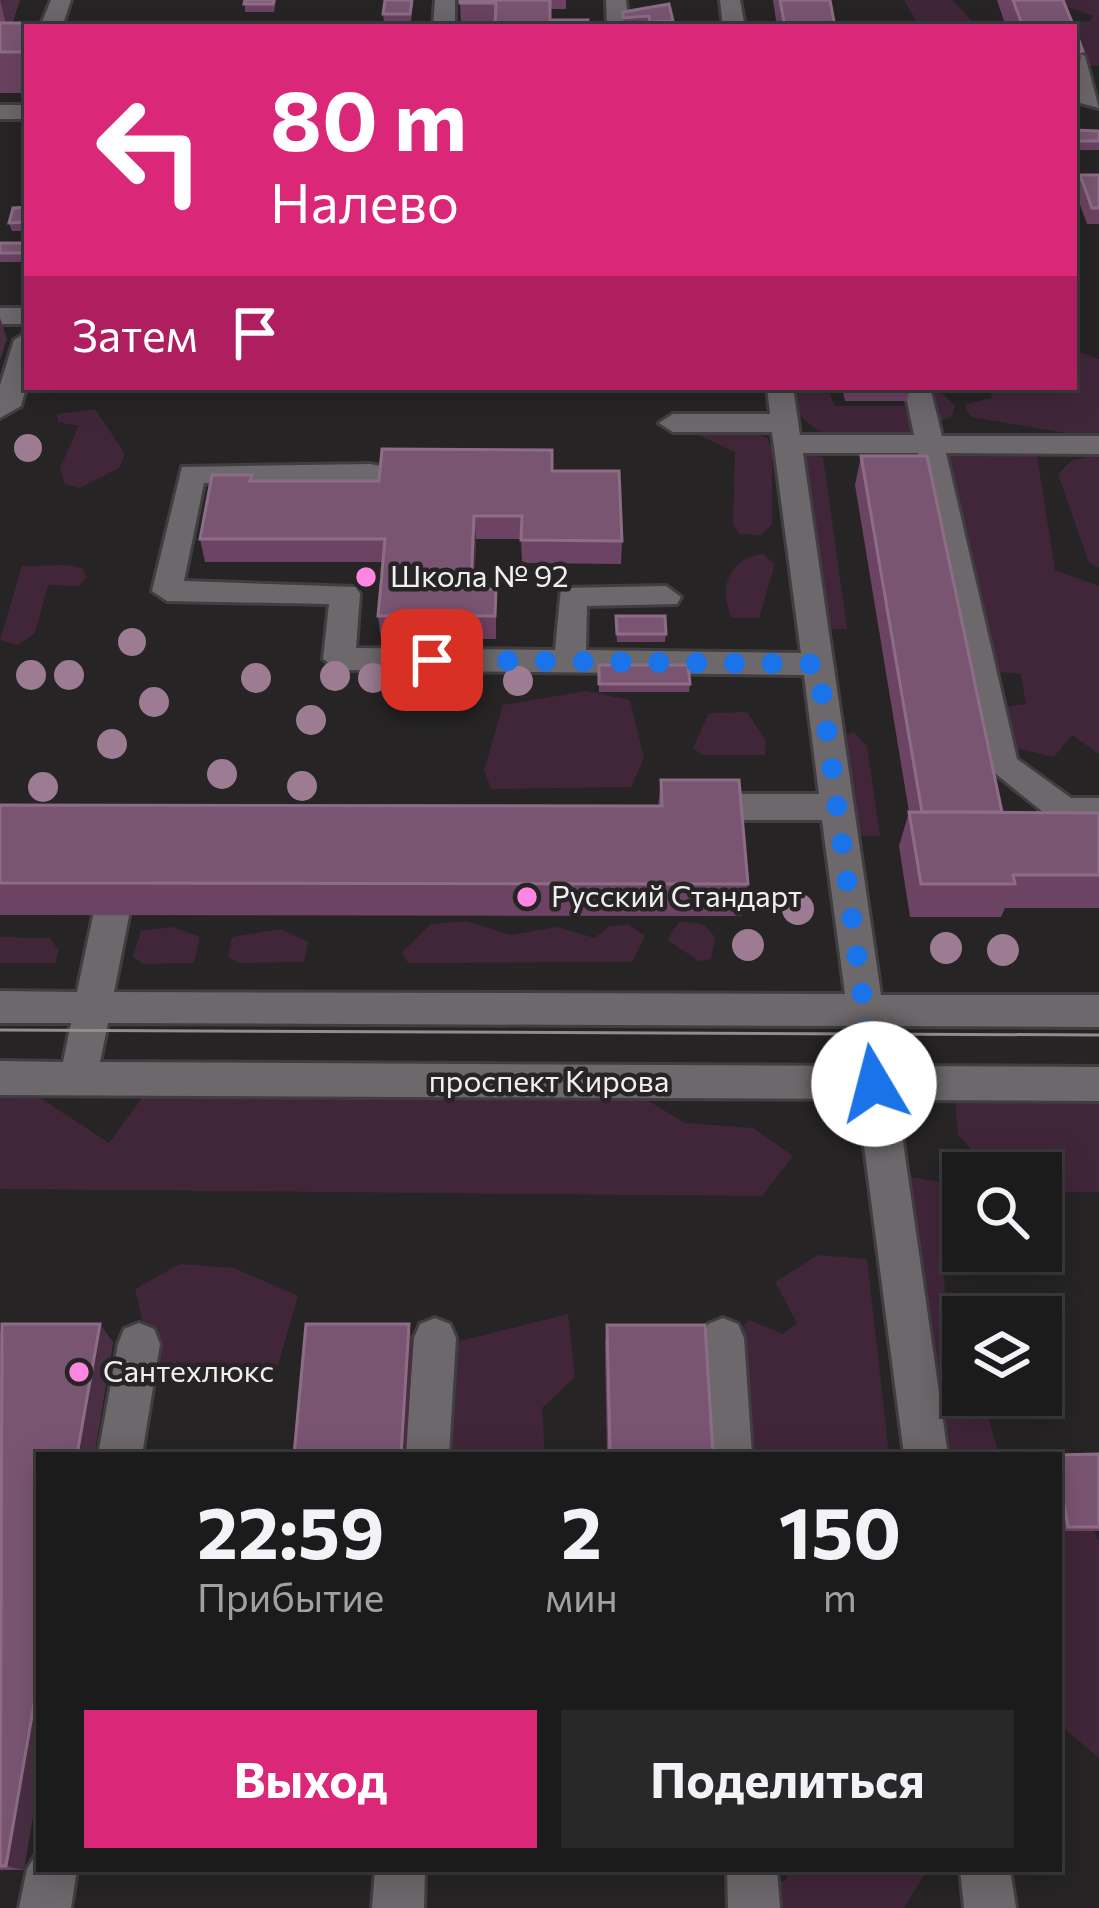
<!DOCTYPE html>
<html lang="ru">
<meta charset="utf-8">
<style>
:root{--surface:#1c1b1c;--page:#292829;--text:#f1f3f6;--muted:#a0a1a3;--line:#3a393b;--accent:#db2777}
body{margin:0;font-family:Commissioner,sans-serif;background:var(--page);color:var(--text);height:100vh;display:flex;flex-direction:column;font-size:45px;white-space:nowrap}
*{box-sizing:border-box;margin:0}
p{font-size:39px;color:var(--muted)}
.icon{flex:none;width:66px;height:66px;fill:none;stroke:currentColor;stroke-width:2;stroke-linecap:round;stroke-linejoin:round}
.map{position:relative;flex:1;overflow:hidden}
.panel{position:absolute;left:36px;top:1452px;width:1026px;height:420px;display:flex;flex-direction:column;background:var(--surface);border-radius:0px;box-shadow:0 6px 30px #0003,0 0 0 3px var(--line)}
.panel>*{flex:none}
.hud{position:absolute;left:24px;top:24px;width:1053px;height:366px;border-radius:0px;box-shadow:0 6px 30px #0003,0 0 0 3px var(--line);background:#db2777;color:#fff;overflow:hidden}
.controls{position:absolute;left:942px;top:1152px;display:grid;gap:24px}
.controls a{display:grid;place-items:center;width:120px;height:120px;border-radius:0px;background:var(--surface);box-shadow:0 6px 30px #0003,0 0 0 3px var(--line);font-size:60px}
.pin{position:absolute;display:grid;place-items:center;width:102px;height:102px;color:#fff;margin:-51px;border-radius:24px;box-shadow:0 6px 18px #0006}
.me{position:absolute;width:132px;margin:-66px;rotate:352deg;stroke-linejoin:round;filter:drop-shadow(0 0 9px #0008)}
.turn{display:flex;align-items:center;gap:42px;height:252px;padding:0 48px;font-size:54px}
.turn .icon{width:156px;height:156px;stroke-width:2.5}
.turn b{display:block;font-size:84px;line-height:102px}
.then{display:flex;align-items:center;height:114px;padding:0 48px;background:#0003;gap:24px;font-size:45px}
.eta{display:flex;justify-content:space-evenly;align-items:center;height:204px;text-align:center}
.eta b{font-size:72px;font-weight:700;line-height:84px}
.cta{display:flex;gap:24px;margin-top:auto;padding:24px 48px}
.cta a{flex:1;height:138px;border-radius:0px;background:var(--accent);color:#fff;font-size:48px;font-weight:700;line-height:138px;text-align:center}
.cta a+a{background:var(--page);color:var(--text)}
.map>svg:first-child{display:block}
.green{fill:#41263a}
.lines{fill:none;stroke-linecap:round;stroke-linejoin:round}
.minor-casing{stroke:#403e40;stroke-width:6}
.minor{fill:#6c686b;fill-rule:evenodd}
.tram{stroke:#8f8d8e;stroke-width:3}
.tree{fill:#9c7b93}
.wall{fill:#6c4363}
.shaded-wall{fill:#4a2f44}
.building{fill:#7a5572;stroke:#8d6d85;stroke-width:3}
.route{stroke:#1a73e8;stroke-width:21;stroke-dasharray:0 37.8}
.poi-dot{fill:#fd86e2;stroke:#262425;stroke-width:4.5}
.labels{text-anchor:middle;stroke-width:9;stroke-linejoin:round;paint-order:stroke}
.poi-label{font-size:30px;fill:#f0eeef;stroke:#262425;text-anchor:start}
.street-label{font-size:30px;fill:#f0eeef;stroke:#262425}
</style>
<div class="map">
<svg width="1099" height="1908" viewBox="0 0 1099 1908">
<rect width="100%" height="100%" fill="#262425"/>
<g class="green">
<path d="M904 0H952L974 23 920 27Z"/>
<path d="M1049 0H1099V66L1074 64V27L1063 23 1090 21 1093 16Z"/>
<path d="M1074 350 1099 359V439L972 417 966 410V404L992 398 990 387H1074Z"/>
<path d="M786 387H827L835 406H910L907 387H935L955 406 952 416C899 441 806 461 786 387Z"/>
<path d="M95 409 125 454 119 468 80 488 65 484 60 468 79 426 58 422 57 414Z"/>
<path d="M732 423 743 434 752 431 768 439 772 450V524L762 535 740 534 733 525 735 452 697 434 694 425Z"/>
<path d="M1036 449 1055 570 1099 586V754L1072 735 1054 757 999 744 1003 707 1026 704 1021 674 986 671 937 478 950 454Z"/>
<path d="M807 455 823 457 847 629H825L799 459Z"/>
<path d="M1099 455V568L1089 563 1058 474 1072 460Z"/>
<path d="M763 554 775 564 759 618H732C717 588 730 557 763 554Z"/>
<path d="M67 565 82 568 87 578 78 586 48 585 35 633 18 645 0 640 22 566Z"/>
<path d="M586 691 630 700 644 758 631 787 491 789 484 770 503 705Z"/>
<path d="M747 712 766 741 765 755H702L693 748 709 713Z"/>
<path d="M854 732 867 746 880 836H856L839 738Z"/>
<path d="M467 921 511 935 557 927 595 938 609 926 629 925 645 936 632 962 408 963 402 952 431 924Z"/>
<path d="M680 921 703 924 715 937 711 959 699 961 667 940Z"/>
<path d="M173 927 200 937 194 963 144 964 133 957 141 931Z"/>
<path d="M281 929 308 942 304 962 238 963 228 956 232 937Z"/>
<path d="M0 937 49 938 59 950 55 963H0Z"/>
<path d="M0 1088H25L109 1143 148 1090 632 1091 685 1123 753 1128 793 1156 762 1196 0 1189Z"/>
<path d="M955 1098 1099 1099V1192H1041V1173H992L958 1135Z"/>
<path d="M904 1176 941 1182 945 1298 963 1346V1395H982L999 1455H941Z"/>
<path d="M818 1255 867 1259 889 1455H721L707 1364 749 1320 783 1334 797 1323 775 1282Z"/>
<path d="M180 1264 234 1268 298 1296 278 1365 198 1375 152 1363 135 1289Z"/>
<path d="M568 1314 575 1377 542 1408 545 1455H416L420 1351Z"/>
<path d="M1059 1485 1068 1487 1099 1541V1758L1059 1724Z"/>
<path d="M788 1869H928L904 1908H726L787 1879Z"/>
</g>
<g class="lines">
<defs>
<g id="minor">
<path d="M51 0H71L62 27H40Z"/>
<path d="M435 0H455V27H433Z"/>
<path d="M606 0H626L629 27H607Z"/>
<path d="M720 0H740L745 27H723Z"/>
<path d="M1074 50 1085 56 1099 108 1080 103Z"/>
<rect x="0" y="105" width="27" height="14"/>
<rect x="0" y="308" width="27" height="16"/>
<path d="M27 332V384L21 406 0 418V385L14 340Z"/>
<path d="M767 387H793L800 435H914L904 387H930L942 436H1099V454L946 453 1017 759 1071 798H1099V824L1053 820 986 766 918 453H803L881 995H1099V1027L886 1026 892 1066 1099 1067V1101L897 1100 948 1455H904L858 1099 0 1095V1061L63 1062 71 1023H0V991L77 992 93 916 98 906 111 902 124 906 129 916 114 992 845 994 822 820H694L682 816 677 807 682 798 694 794H819L804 675 339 670 323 659 329 604 167 601 152 591 182 467 370 464 380 466V480L204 483 184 581 356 587 360 594 356 648 555 650 561 588 666 586 681 597 677 604 587 606 586 650 801 653 772 432H673L659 423 673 414H770ZM108 1023 849 1026 854 1066 100 1062Z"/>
<path d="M435 1318 450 1324 456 1338 449 1455H405L414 1338 420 1324Z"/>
<path d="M723 1318 738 1324 744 1338 752 1455H708L702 1338 708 1324Z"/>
<path d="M139 1323 154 1329 160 1344 142 1455H98L118 1344 124 1329Z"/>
<path d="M39 1849V1869H77L71 1908H19L27 1869Z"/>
<path d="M375 1869H425L424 1908H372Z"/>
<path d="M727 1869H777L780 1908H728Z"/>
<path d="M960 1869H1010L1016 1908H964Z"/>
</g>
</defs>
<use href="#minor" class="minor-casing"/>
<use href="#minor" class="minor"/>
<path class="tram" d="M0 1030 1099 1035"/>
</g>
<g class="tree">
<circle cx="28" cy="448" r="14"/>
<circle cx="132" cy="642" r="14"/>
<circle cx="31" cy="675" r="15"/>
<circle cx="69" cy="675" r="15"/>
<circle cx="335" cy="676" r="15"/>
<circle cx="256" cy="678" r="15"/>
<circle cx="373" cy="678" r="15"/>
<circle cx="426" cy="679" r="15"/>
<circle cx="518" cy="681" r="15"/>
<circle cx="460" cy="685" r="15"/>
<circle cx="154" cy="702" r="15"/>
<circle cx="311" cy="720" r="15"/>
<circle cx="112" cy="744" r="15"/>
<circle cx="222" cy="774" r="15"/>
<circle cx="302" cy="786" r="15"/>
<circle cx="43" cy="787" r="15"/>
<circle cx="798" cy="909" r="16"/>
<circle cx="748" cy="945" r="16"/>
<circle cx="946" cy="948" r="16"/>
<circle cx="1003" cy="950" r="16"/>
</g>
<g class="wall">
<path d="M0 0H20L12 23 27 27V93H0Z"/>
<path d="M245 0H276L274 12H245Z"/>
<path d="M413 0 411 22H384L383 14Z"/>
<path d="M460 0H566V9H550V20L588 27H461Z"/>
<path d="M773 0H830L835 27H777Z"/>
<path d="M997 0H1063L1074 27H1006Z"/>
<path d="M623 12 673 21V27H649V25L623 26Z"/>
<path d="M1074 27 1083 51 1075 79H1074Z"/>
<path d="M1074 130 1099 131V150H1074Z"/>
<path d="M1080 175H1099V224H1087L1075 191Z"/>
<path d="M27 207V231H12L9 223Z"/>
<path d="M0 243H26L25 262H0Z"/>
<path d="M842 387H910L907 401H845Z"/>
<path d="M861 456 1002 812 1099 813V908H1005L1001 917H910L899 846 909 812 855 485Z"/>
<path d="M552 471 622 541 621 564 522 563 521 539H476L474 589H496V639H381L378 616 383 562H205L200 539 252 475 253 481H379Z"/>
<path d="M616 616 666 634 665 642H617Z"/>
<path d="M599 665 690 684 689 692H599Z"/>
<path d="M661 780 748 884 742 916 0 915V805L658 806Z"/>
<path d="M607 1325 713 1455H607L605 1343Z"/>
<path d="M0 1331 113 1342 94 1455H39L24 1870H0Z"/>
<path d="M1099 1454V1531H1064L1059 1503V1455Z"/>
<path d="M261 1869H383V1871Z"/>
<path d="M615 1869H734L730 1871 615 1872Z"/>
</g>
<g class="shaded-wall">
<path d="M0 0H20L8 32Z"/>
<path d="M0 318 7 339 0 360Z"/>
<path d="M474 516 476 539 473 612 471 589Z"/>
<path d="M100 1324 113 1342 94 1455H77Z"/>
<path d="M409 1324 413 1343 406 1455H401Z"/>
<path d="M39 1675V1782L24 1870 6 1866Z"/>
</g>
<g class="building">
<path d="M245 0H274L273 4H244Z"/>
<path d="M385 0H412L410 14H383Z"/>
<path d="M460 0H550V20H588V27H495L496 3H460Z"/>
<path d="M780 0H830L835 27H785Z"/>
<path d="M1013 0H1063L1074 27H1023Z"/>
<path d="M669 4 673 21 650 22 649 16 623 18V12Z"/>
<path d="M0 23H87L85 27H27V52H0Z"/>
<path d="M1074 27 1083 51H1074Z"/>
<path d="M1074 130 1099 131V141H1075Z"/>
<path d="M1080 175H1099V208H1092Z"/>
<path d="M27 207V222L9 223 13 208Z"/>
<path d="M0 243H26L22 253H0Z"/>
<path d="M382 449 552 450V471H619L622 541 521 540 522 516H474L471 589H496L495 616H378L385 539H200L212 475H252L250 481H379Z"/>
<path d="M861 456H927L1002 812H922Z"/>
<path d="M616 616H665L666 634H617Z"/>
<path d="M599 665H688L690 684H599Z"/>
<path d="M661 780H739L748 884 0 883V805L662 806Z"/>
<path d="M909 812 1099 813V875H1013L1015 884H921Z"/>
<path d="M2 1324H100L77 1455H39V1675L6 1866H0Z"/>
<path d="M306 1324H409L401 1455H294Z"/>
<path d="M607 1325H705L713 1455H610Z"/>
<path d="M1099 1454V1527H1068L1059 1474V1455H1056Z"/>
</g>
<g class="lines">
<path class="route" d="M432 660 818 664 874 1084"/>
</g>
<g class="poi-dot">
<circle cx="366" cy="577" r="12"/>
<circle cx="527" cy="897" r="12"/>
<circle cx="79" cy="1372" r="12"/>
</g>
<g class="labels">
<g class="poi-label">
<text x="390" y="587">Школа № 92</text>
<text x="551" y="907">Русский Стандарт</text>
<text x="103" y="1382">Сантехлюкс</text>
</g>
<g class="street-label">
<text x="549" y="1092">проспект Кирова</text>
</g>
</g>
</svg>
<div class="controls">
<a><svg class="icon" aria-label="search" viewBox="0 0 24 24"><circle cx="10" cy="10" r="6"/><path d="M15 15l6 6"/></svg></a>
<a><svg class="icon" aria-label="layers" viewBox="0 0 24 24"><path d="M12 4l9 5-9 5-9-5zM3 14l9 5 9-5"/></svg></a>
</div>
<div class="pin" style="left:432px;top:660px;background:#d93025"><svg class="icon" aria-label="arrive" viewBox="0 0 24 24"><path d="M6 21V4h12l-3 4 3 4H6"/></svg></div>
<svg class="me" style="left:874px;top:1084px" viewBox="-20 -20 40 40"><circle r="19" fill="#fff"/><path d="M0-13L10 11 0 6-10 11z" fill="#1a73e8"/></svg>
<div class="hud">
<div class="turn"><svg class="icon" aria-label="left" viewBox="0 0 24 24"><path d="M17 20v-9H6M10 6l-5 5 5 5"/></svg><div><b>80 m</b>Налево</div></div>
<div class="then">Затем<svg class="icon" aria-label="arrive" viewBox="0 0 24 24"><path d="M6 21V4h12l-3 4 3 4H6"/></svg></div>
</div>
<section class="panel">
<div class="eta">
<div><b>22:59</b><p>Прибытие</p></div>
<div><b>2</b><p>мин</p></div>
<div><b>150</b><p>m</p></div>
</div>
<div class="cta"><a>Выход</a><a>Поделиться</a></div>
</section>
</div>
